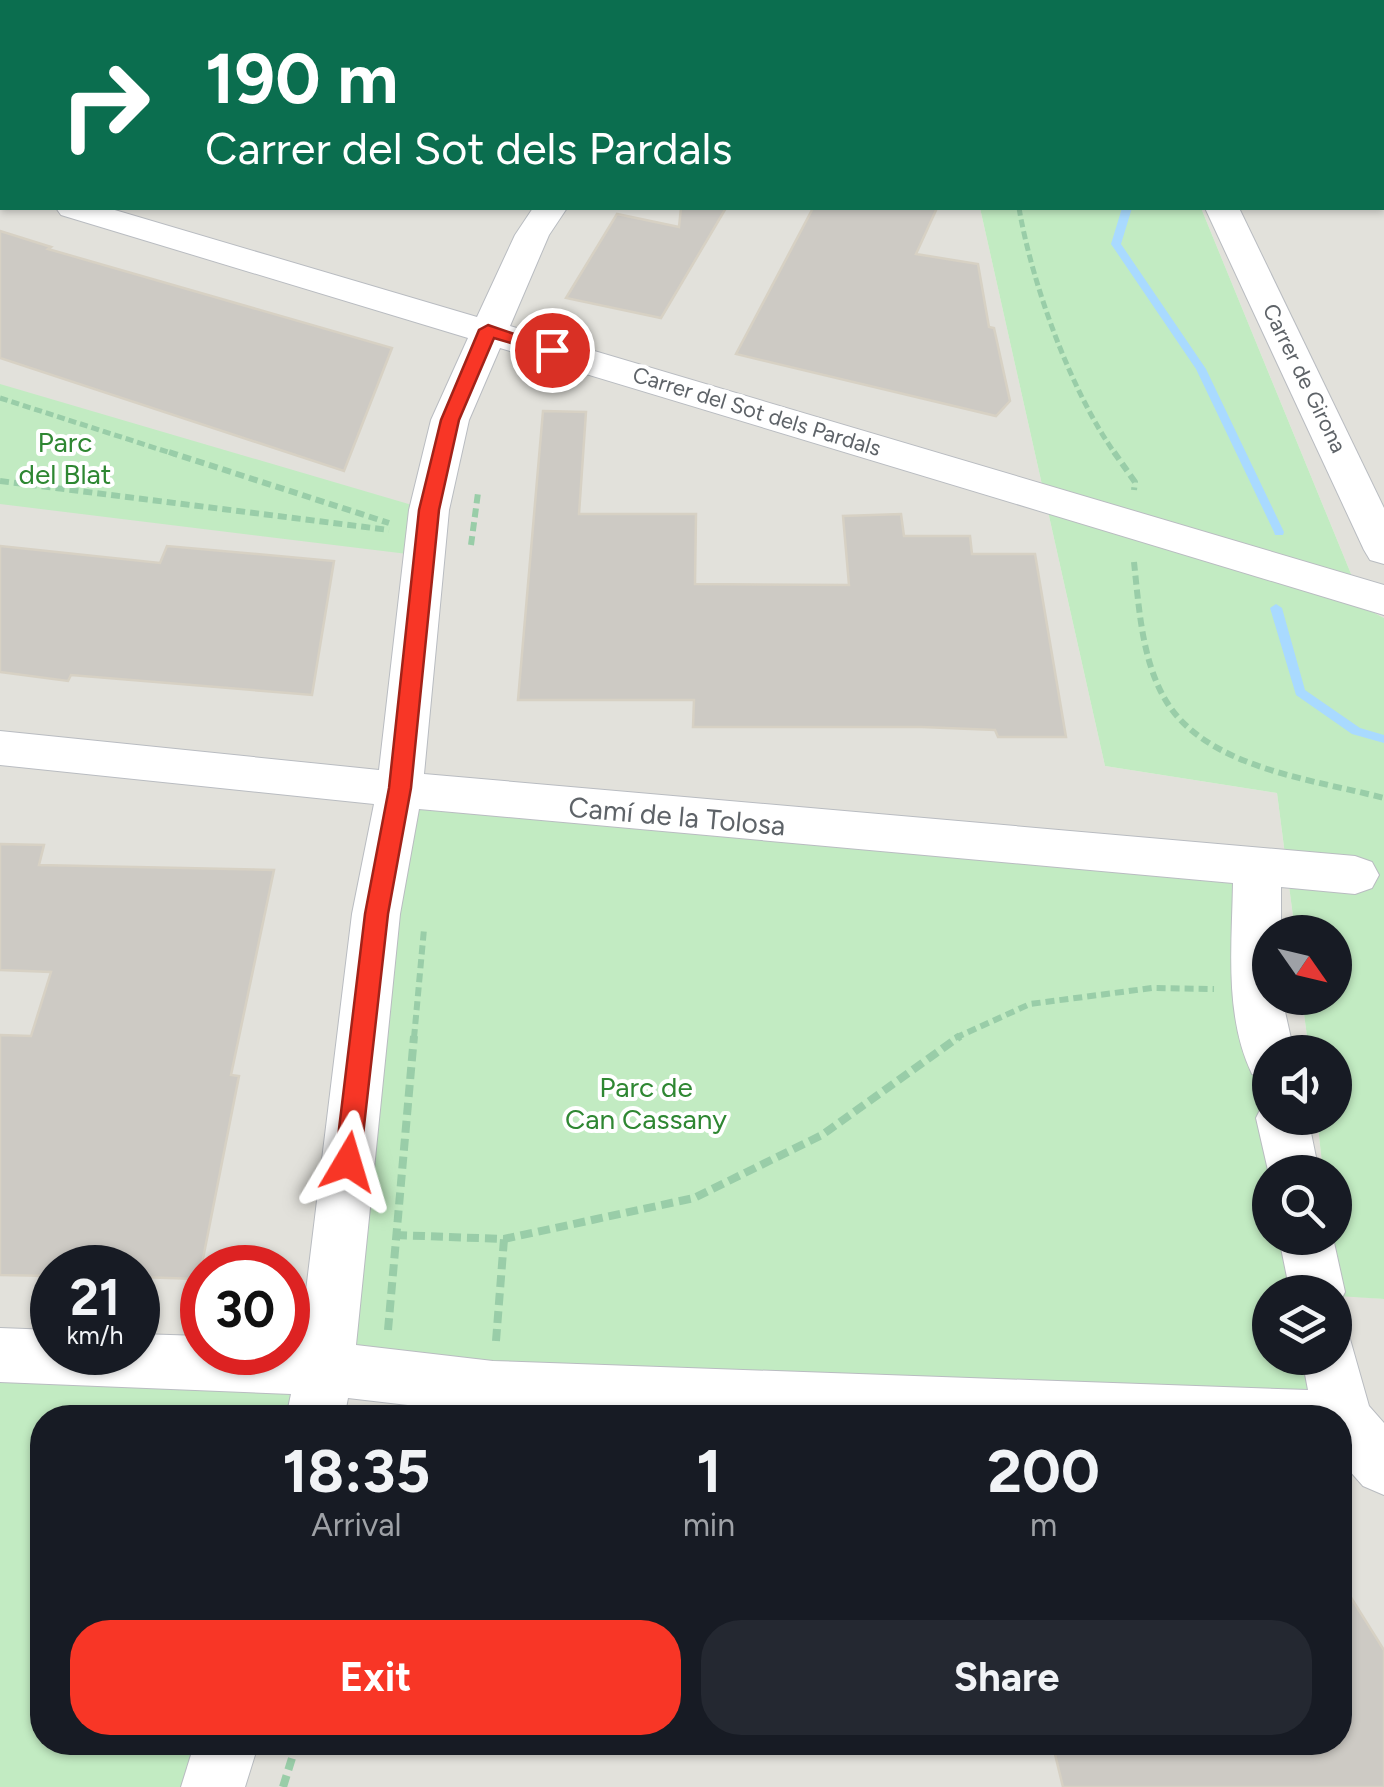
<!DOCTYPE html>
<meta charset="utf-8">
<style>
:root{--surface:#171b24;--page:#242831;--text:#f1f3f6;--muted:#9ea1a6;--accent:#f83626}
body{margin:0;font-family:Figtree,sans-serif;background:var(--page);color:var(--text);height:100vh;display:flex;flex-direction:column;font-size:38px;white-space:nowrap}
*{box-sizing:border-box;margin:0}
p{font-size:32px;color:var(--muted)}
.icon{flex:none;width:55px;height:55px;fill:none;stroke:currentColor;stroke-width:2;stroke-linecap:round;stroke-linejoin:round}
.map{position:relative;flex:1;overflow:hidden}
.side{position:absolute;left:30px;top:1405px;width:1322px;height:350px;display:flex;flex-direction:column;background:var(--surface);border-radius:40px;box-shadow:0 2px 8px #0004}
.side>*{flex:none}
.guide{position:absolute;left:0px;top:0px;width:1385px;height:210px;box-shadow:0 2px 8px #0004;background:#0b6e4f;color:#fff;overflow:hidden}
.needle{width:65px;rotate:124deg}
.buttons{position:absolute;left:1252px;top:915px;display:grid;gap:20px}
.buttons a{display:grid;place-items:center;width:100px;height:100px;border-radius:50%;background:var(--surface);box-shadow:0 2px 8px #0004;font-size:50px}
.speed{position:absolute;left:30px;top:1245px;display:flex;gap:20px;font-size:50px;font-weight:700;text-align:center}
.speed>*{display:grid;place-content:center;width:130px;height:130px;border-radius:50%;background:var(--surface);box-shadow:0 2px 8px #0004;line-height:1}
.speed small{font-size:25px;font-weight:400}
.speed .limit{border:15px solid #d22;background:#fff;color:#111}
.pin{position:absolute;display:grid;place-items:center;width:85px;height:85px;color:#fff;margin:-42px;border:5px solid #fff;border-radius:50%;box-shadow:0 2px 10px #0007}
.me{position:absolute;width:110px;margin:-55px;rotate:7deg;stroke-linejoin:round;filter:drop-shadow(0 0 8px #0008)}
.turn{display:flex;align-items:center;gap:35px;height:210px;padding:0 40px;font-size:45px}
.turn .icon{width:130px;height:130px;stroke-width:2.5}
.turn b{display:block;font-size:70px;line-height:85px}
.eta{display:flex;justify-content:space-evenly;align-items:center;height:170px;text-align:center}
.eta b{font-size:60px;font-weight:700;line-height:70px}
.button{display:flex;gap:20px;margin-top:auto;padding:20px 40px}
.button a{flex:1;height:115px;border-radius:40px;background:var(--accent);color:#fff;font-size:40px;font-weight:700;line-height:115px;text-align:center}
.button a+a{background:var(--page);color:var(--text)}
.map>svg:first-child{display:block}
.industrial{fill:#e2e1db;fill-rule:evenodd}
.green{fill:#c2ebc2}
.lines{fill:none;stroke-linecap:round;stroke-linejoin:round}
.stream{fill:#a9daff;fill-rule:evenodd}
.building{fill:#cdcac4;stroke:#d7d1c4;stroke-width:2.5}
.street-casing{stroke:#b9bcc1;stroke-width:2}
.path-far2{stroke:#99cda8;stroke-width:5;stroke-dasharray:8 4;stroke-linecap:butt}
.path-far1{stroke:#99cda8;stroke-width:6;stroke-dasharray:9 5;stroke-linecap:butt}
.path{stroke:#99cda8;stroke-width:8;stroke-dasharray:12 6;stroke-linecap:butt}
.street{fill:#fff;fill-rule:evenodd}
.route{fill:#f83626;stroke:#a12319;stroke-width:2.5}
.labels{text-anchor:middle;stroke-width:8;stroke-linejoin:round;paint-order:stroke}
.far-street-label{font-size:22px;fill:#5e6368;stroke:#fff}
.park-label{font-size:28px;fill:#2e8732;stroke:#fff}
.street-label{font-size:28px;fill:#5e6368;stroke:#fff}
</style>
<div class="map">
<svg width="1384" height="1787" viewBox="0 0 1384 1787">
<rect width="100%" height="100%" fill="#f1efe7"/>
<g class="industrial">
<path d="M0 0 912 2H2V208H980L1105 766 1277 793 1295 932H1270V998H1302L1309 1052H1270V1118H1317L1323 1172H1270V1238H1331L1338 1295 1384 1299V1787H0ZM52 1268H138V1352H52ZM202 1268H288V1352H202ZM1270 1292H1335V1358H1270ZM42 1418H1340V1742H42Z"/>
<path d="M1015 0H1384V618L1365 608 1201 208H1382V2Z"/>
</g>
<g class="green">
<path d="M980 208H1201L1365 608 1384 618V1299L1338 1296 1331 1238H1335V1172H1323L1317 1118H1335V1052H1309L1302 998H1335V932H1295L1277 793 1105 766Z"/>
<path d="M0 384 429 510 424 556 0 504Z"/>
<path d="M400 788 1257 868 1270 1118H1282L1293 1172H1270V1238H1306L1317 1292H1270V1358H1330L1343 1420 326 1368 315 1417 42 1418V1742L227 1743 213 1787H0V1355L325 1367Z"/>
</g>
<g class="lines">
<g class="stream">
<rect x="976" y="0" width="8" height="2"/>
<path d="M1122 208H1132L1121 244 1206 369 1284 532 1283 535H1275L1274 532 1196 369 1111 244Z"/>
<path d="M1276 604 1282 608 1305 690 1360 728 1384 735V743L1352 734 1296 695 1270 608Z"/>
</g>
</g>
<g class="building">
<path d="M681 208H726L661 318 566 298 617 214 679 227Z"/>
<path d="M813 208H937L916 254 978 264 989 327 994 328 1010 401 996 416 736 354Z"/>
<path d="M0 231 51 247 48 249 392 348 344 471 0 358Z"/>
<path d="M543 411 586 412 579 514H696L695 584 849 585 843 516 901 514 904 536H970L972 554H1035L1066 737H998L995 730 922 727H693L694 700H518Z"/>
<path d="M0 546 160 563 167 546 334 561 312 695 71 675 68 681 0 672Z"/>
<path d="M0 844 44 845 39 865 274 870 231 1075 239 1076 199 1279 138 1277V1268H52V1276L0 1275V1035L31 1036 51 972 0 970Z"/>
<path d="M1340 1580 1384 1650V1787H1063L1052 1742H1340Z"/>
</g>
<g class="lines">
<defs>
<g id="street">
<rect x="1382" y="164" width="2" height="21"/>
<rect x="0" y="176" width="2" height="21"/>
<path d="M56 208H108L477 317 515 235 533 208H567L549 235 510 326 1384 585V615L500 348 469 420 449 510 424 774 1355 856 1372 862 1379 875 1372 888 1355 894 1281 887V932H1270V998H1282L1294 1052H1270V1081L1252 1074C1224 1016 1232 945 1233 883L419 809 400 914 356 1345 493 1361 1308 1390 1302 1358H1335V1333L1350 1339 1369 1406 1384 1423V1495L1363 1486 1340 1460V1418H552L493 1415 348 1398 344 1418H286L291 1394 0 1382V1328L52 1330V1352H138V1334L202 1336V1352H288V1340H300L352 914 374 804 0 765V731L379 770 409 510 431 420 468 338 61 215Z"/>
<path d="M1205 208H1239L1384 508V564L1370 560 1364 550Z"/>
<path d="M1270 1100V1118H1308L1319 1172H1270V1179L1256 1118 1264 1102Z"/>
<path d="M1279 1238H1333L1345 1292 1336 1310 1335 1292H1290Z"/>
<path d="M195 1742H259L245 1787H181Z"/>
</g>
</defs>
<use href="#street" class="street-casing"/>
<g class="path-far2">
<path d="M1019 208C1032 284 1071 392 1116 455"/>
<path d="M0 398 177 455"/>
</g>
<g class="path-far1">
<path d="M169 452 389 523"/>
<path d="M1114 452 1135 482 1134 490"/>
<path d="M0 481 389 530"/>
<path d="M471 545 478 493"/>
<path d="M1134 562C1139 608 1142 664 1168 704 1210 769 1316 780 1384 798"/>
<path d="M414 1038 424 929"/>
<path d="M955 1038 1030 1004 1152 988 1214 989"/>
</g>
<g class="path">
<path d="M395 1235 504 1239 694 1198 822 1135 960 1036"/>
<path d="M388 1330 414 1036"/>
<path d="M496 1341 504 1239"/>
<path d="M283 1787 297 1742"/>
</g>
<use href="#street" class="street"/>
</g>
<path class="route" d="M488 325 561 350 552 355 494 338 459 420 439 510 411 788 388 914 360 1162 348 1173 335 1162 365 914 389 788 419 510 441 420 479 330Z"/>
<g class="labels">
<g class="far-street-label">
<text transform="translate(1305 378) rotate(64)" y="8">Carrer de Girona</text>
<text transform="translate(757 411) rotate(17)" y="8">Carrer del Sot dels Pardals</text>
</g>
<g class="park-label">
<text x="65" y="452">Parc<tspan x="65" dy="32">del Blat</tspan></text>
<text x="646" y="1097">Parc de<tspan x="646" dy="32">Can Cassany</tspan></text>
</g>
<g class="street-label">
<text transform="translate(677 816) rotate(5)" y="10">Camí de la Tolosa</text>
</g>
</g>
</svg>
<div class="buttons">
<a><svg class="needle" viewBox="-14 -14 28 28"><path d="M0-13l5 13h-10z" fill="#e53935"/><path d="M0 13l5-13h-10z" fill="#9ea1a6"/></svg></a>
<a><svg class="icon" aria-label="sound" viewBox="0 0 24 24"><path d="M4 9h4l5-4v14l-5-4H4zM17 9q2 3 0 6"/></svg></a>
<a><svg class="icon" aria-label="search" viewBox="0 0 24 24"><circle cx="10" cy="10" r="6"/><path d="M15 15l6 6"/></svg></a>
<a><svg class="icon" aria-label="layers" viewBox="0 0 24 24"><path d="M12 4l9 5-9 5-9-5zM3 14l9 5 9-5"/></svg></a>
</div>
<div class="speed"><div>21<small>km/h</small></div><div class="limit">30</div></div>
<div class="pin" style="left:552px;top:350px;background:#d93025"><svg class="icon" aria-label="arrive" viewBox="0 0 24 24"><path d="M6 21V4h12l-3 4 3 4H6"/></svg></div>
<svg class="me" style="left:348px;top:1162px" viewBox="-20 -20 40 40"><path d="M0-17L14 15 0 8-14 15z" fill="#f83626" stroke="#fff" stroke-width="4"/></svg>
<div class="guide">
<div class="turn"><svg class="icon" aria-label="right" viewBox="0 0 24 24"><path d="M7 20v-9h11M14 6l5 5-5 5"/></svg><div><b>190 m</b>Carrer del Sot dels Pardals</div></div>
</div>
<section class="side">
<div class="eta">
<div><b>18:35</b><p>Arrival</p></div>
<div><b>1</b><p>min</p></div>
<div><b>200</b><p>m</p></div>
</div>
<div class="button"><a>Exit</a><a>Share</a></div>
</section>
</div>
